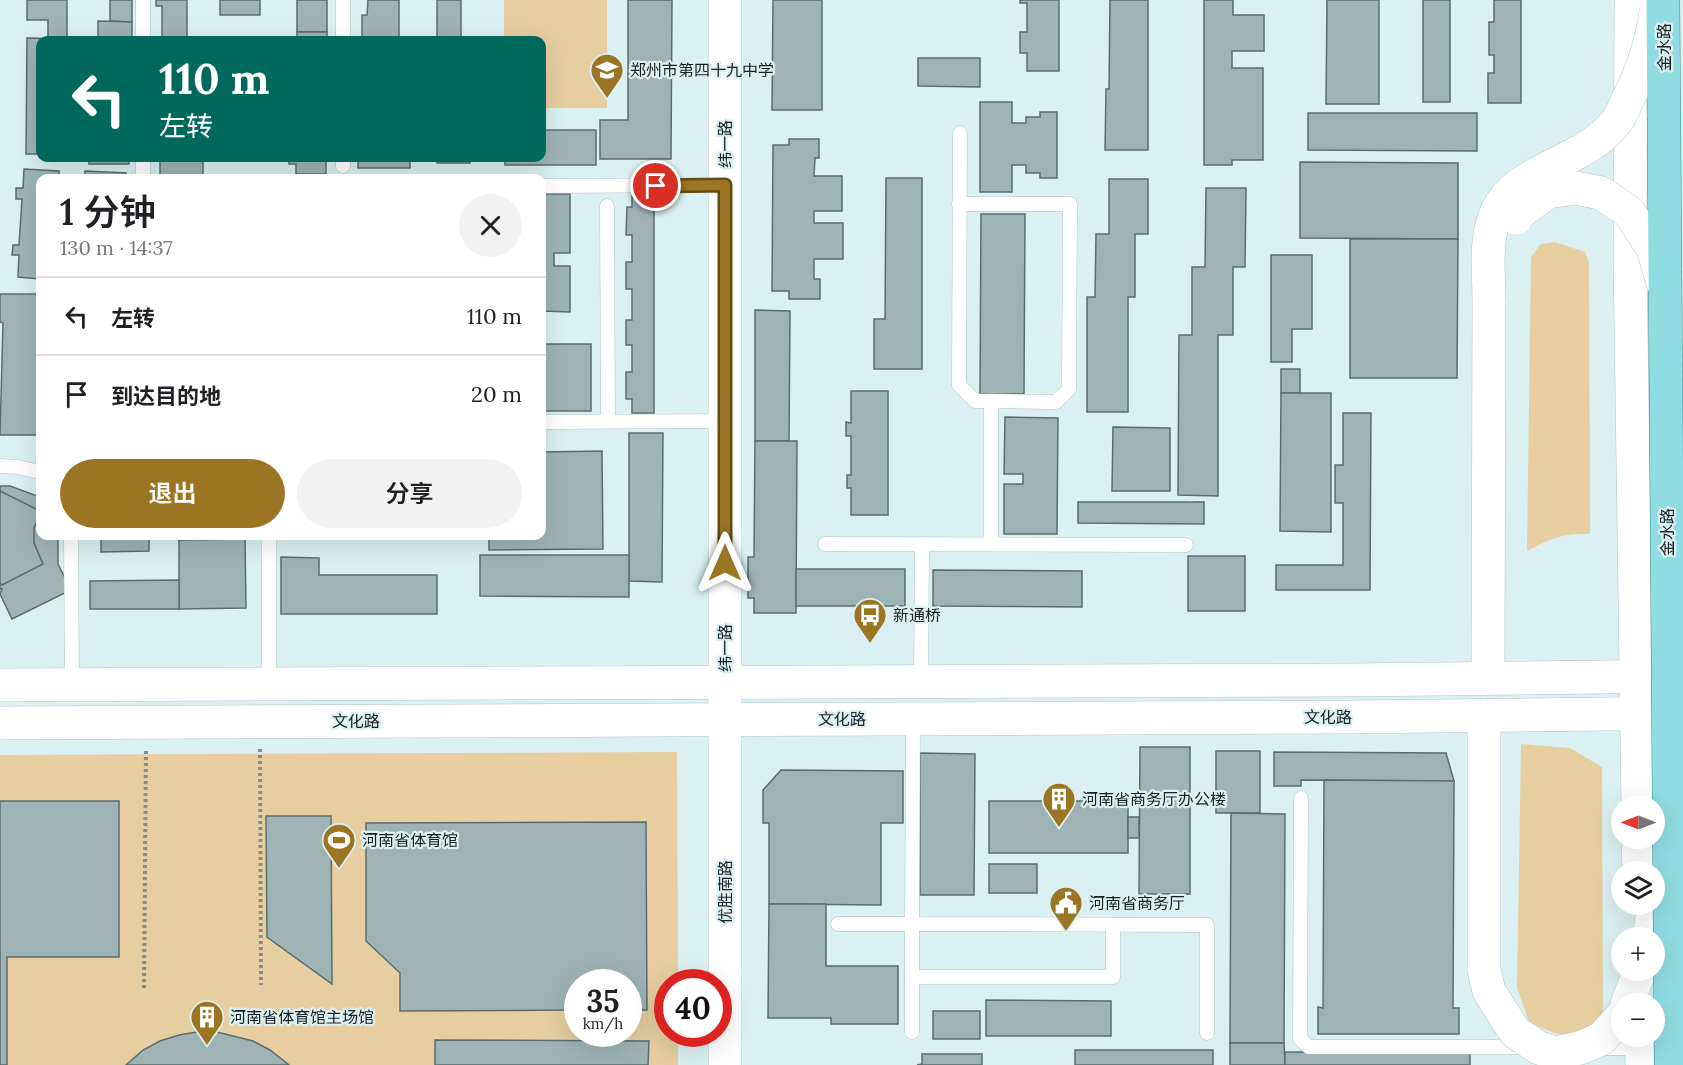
<!DOCTYPE html>
<html lang="zh">
<meta charset="utf-8">
<style>
:root{--surface:#fff;--page:#f2f2f2;--text:#202124;--muted:#757577;--line:#e0e0e0;--accent:#9c7522}
body{margin:0;font-family:Lora,"Noto Sans SC",serif;background:var(--page);color:var(--text);height:100vh;display:flex;flex-direction:column;font-size:22px;white-space:nowrap}
*{box-sizing:border-box;margin:0}
p{font-size:20px;color:var(--muted)}
.icon{flex:none;width:33px;height:33px;fill:none;stroke:currentColor;stroke-width:2;stroke-linecap:round;stroke-linejoin:round}
.map{position:relative;flex:1;overflow:hidden}
.panel{position:absolute;left:36px;top:174px;width:510px;height:366px;display:flex;flex-direction:column;background:var(--surface);border-radius:12px;box-shadow:0 6px 24px #0002}
.panel>*{flex:none}
.top-card{position:absolute;left:36px;top:36px;width:510px;height:126px;border-radius:12px;box-shadow:0 6px 24px #0002;background:#00695c;color:#fff;overflow:hidden}
.needle{width:39px;rotate:270deg}
.buttons{position:absolute;left:1611px;top:795px;display:grid;gap:12px}
.buttons a{display:grid;place-items:center;width:54px;height:54px;border-radius:50%;background:var(--surface);box-shadow:0 6px 24px #0002;font-size:30px}
.speed{position:absolute;left:564px;top:969px;display:flex;gap:12px;font-size:30px;font-weight:700;text-align:center}
.speed>*{display:grid;place-content:center;width:78px;height:78px;border-radius:50%;background:var(--surface);box-shadow:0 6px 24px #0002;line-height:1}
.speed small{font-size:15px;font-weight:400}
.speed .limit{border:9px solid #d22;background:#fff;color:#111}
.pin{position:absolute;display:grid;place-items:center;width:51px;height:51px;color:#fff;margin:-26px;border:3px solid #fff;border-radius:50%;box-shadow:0 2px 6px #0007}
.me{position:absolute;width:66px;margin:-33px;rotate:0deg;stroke-linejoin:round;filter:drop-shadow(0 0 4px #0008)}
.turn{display:flex;align-items:center;gap:21px;height:126px;padding:0 24px;font-size:27px}
.turn .icon{width:78px;height:78px;stroke-width:2.5}
.turn b{display:block;font-size:42px;line-height:51px}
.round{display:grid;place-items:center;flex:none;width:63px;height:63px;border-radius:32px;background:var(--page)}
.head{display:flex;align-items:center;justify-content:space-between;height:102px;padding:0 24px}
h1{font-size:36px;font-weight:600;line-height:45px}
.action{display:flex;gap:12px;margin-top:auto;padding:12px 24px}
.action a{flex:1;height:69px;border-radius:36px;background:var(--accent);color:#fff;font-size:24px;font-weight:600;line-height:69px;text-align:center}
.action a+a{background:var(--page);color:var(--text)}
ul{padding:0;list-style:none}
li{display:flex;align-items:center;gap:18px;height:78px;padding:0 24px;border-top:2px solid var(--line)}
li div{flex:1}
li b{display:block;font-size:22px}
li em{font-style:normal}
.map>svg:first-child{display:block}
.green{fill:#e6cea1;fill-rule:evenodd}
.building{fill:#9fb3b5;stroke:#5a6d6e;stroke-width:1.5}
.lines{fill:none;stroke-linecap:round;stroke-linejoin:round}
.lane-casing{stroke:#afc4c5;stroke-width:15}
.secondary-casing{stroke:#afc4c5;stroke-width:34}
.path{stroke:#7f8e8f;stroke-width:4;stroke-dasharray:3 3;stroke-linecap:butt}
.lane{stroke:#fff;stroke-width:14}
.secondary{stroke:#fff;stroke-width:33}
.secondary-bridge-casing{stroke:#afc4c5;stroke-width:34;stroke-linecap:butt}
.primary-bridge-casing{stroke:#358b91;stroke-width:34;stroke-linecap:butt}
.secondary-bridge{stroke:#fff;stroke-width:33}
.primary-bridge{stroke:#8fdce2;stroke-width:33}
.route-casing{stroke:#654c16;stroke-width:15}
.route{stroke:#9c7522;stroke-width:10}
.labels{text-anchor:middle;stroke-width:4.5;stroke-linejoin:round;paint-order:stroke}
.street-label{font-size:16px;fill:#182020;stroke:#dbf0f2}
.poi-label{font-size:16px;fill:#182020;stroke:#dbf0f2;text-anchor:start}
</style>
<div class="map">
<svg width="1683" height="1065" viewBox="0 0 1683 1065">
<rect width="100%" height="100%" fill="#dbf0f2"/>
<g class="green">
<path d="M504 0H607V108H542V40H504Z"/>
<path d="M1555 242 1585 252 1589 262 1590 534C1561 533 1553 538 1527 551L1531 257 1541 244Z"/>
<path d="M1521 744 1570 748 1602 767 1603 1015C1596 1021 1588 1028 1580 1033 1565 1041 1543 1028 1529 1022L1517 988Z"/>
<path d="M677 752 678 982H668V1034H678V1065H0V755ZM578 982H628V1034H578Z"/>
</g>
<g class="building">
<path d="M27 0H67V39H48V20H27Z"/>
<path d="M110 0H132V22L110 21Z"/>
<path d="M156 0H187V40H162V6H156Z"/>
<rect x="220" y="0" width="40" height="15"/>
<rect x="297" y="0" width="30" height="32"/>
<path d="M368 0H399V40L362 39V15H367Z"/>
<rect x="437" y="0" width="24" height="40"/>
<path d="M628 0H672L671 159H600V120H628Z"/>
<path d="M773 0H822V110H772Z"/>
<path d="M1020 0H1059V71H1027V53H1020V32H1027V3H1020Z"/>
<path d="M1110 0H1148V150H1105L1106 89H1109Z"/>
<path d="M1204 0H1233V15H1264V51H1232V68H1263V160H1232V165H1204Z"/>
<path d="M1327 0H1379V104H1326Z"/>
<rect x="1423" y="0" width="27" height="102"/>
<path d="M1494 0H1521V103H1488V73H1494V55H1489V22H1494Z"/>
<path d="M98 21 132 22V40H98Z"/>
<rect x="297" y="32" width="30" height="8"/>
<rect x="220" y="37" width="42" height="3"/>
<path d="M27 38 67 39V40H40V154H26Z"/>
<path d="M918 58H980V87L918 86Z"/>
<path d="M980 102H1012V123H1026V117H1040V112H1057V178H1040V173H1026V165H1012V192H980Z"/>
<path d="M1308 113H1477V151L1308 150Z"/>
<path d="M542 130H596V165H505V158H542Z"/>
<path d="M789 139H819V158H815L814 176H842V211H814V223H843V259H814V279H820V299H789V291H772L773 145H789Z"/>
<rect x="89" y="158" width="40" height="6"/>
<path d="M289 158H326V174H296V164H289Z"/>
<rect x="358" y="158" width="52" height="10"/>
<rect x="437" y="158" width="33" height="5"/>
<rect x="160" y="160" width="43" height="18"/>
<path d="M1300 162 1458 163V239L1300 238Z"/>
<path d="M24 169 59 171V178H40V279L18 277 19 255H12L13 245H19L22 199H16V188H23Z"/>
<path d="M85 171 126 173V178H85Z"/>
<path d="M886 178H922V369H874V319H885Z"/>
<path d="M1109 179H1148V234H1135V297H1128V412H1087V297H1095L1096 234H1109Z"/>
<path d="M1206 188H1246L1245 267H1233V335H1218V496L1178 495 1179 335H1192V267H1205Z"/>
<path d="M542 194H570V253H554V266H570V312L542 311Z"/>
<path d="M632 196H654V413H632V399H626V372H632V345H626V320H632V289H626V262H632V235H626L627 207H632Z"/>
<path d="M981 214H1025L1024 394H980Z"/>
<path d="M1350 239H1458L1457 378H1350Z"/>
<path d="M1271 255H1312V329H1292V362H1271Z"/>
<path d="M0 294H40V435H0L3 323 0 322Z"/>
<path d="M755 310 790 311 789 441H755Z"/>
<rect x="542" y="344" width="49" height="67"/>
<rect x="1281" y="369" width="19" height="24"/>
<path d="M851 391H888V515H851V488H847V475H851V436H846V422L851 423Z"/>
<path d="M1281 393H1331V532L1280 531Z"/>
<path d="M1343 413H1371L1370 590H1276V565H1343V503H1335V465H1343Z"/>
<path d="M1005 417 1058 418 1057 534H1004V484H1023V474H1004Z"/>
<path d="M1113 427 1170 428V491H1112Z"/>
<path d="M629 433H663L662 582 629 581Z"/>
<path d="M755 441H797L796 613H754V598H748V557H754Z"/>
<path d="M602 451 603 549 489 550V536H542V452Z"/>
<path d="M0 486H10L40 497V536H58V564L71 590 12 619 0 594 2 589H0Z"/>
<path d="M0 491 40 511V515L34 528V543L43 564 2 585 0 583Z"/>
<path d="M1078 502H1204V524L1078 523Z"/>
<path d="M92 536H149V551L101 552V537Z"/>
<path d="M245 539 246 608 179 609V540Z"/>
<path d="M480 555H629V597L480 596Z"/>
<rect x="1188" y="556" width="57" height="55"/>
<path d="M281 557 319 558V575H437V614H281Z"/>
<rect x="796" y="569" width="109" height="37"/>
<path d="M933 570 1082 571V607L933 606Z"/>
<path d="M179 580V609H90V581Z"/>
<path d="M1140 747H1190V894H1139Z"/>
<rect x="1216" y="751" width="44" height="62"/>
<path d="M1274 752 1446 753 1454 781 1301 780V786H1274Z"/>
<path d="M920 753 975 754 974 895H920Z"/>
<path d="M781 770 903 771V823H881V905L769 904V823H763V790Z"/>
<path d="M1324 780 1454 781 1453 1008H1459V1034H1318V1007L1323 1008Z"/>
<path d="M0 801H119V957H7V1065H0Z"/>
<rect x="989" y="801" width="139" height="52"/>
<path d="M1231 813 1285 814 1284 1043H1230Z"/>
<path d="M266 816H331L332 984 267 937Z"/>
<rect x="1128" y="817" width="11" height="21"/>
<path d="M646 822 647 1010H628V982H578V1010L400 1011V973L366 941V823Z"/>
<rect x="989" y="864" width="48" height="29"/>
<path d="M769 904H826V966H898V1024H831V1018H768Z"/>
<path d="M986 1000 1111 1001V1036H986Z"/>
<rect x="933" y="1011" width="47" height="28"/>
<path d="M197 1032H217L253 1041 270 1050 289 1065H126L143 1050 160 1041 179 1035Z"/>
<path d="M435 1040 649 1041 648 1065H435Z"/>
<path d="M1230 1043H1284L1285 1065H1230Z"/>
<rect x="1075" y="1050" width="138" height="15"/>
<rect x="1285" y="1052" width="185" height="13"/>
<path d="M922 1054H982V1065H917L922 1064Z"/>
</g>
<g class="lines">
<defs>
<g id="lane">
<path d="M143 0V40"/>
<path d="M343 40V0"/>
<path d="M960 133 959 385 975 401H991"/>
<path d="M343 166V158"/>
<path d="M143 178V158"/>
<path d="M542 186 725 185"/>
<path d="M959 204H1070L1069 389 1056 402 991 401V544"/>
<path d="M607 206 608 421"/>
<path d="M542 422 725 421"/>
<path d="M0 466 18 467 40 472"/>
<path d="M71 536 72 685"/>
<path d="M269 536V684"/>
<path d="M825 544 1186 545"/>
<path d="M921 681 922 544"/>
<path d="M913 719 912 924 1207 925V1033"/>
<path d="M1301 798 1300 1039 1309 1047H1525"/>
<path d="M838 924H912V1032"/>
<path d="M912 977H1113V925"/>
<path d="M1598 1048H1641"/>
</g>
<g id="secondary">
<path d="M725 0V1065"/>
<path d="M1631 0 1630 258 1638 806"/>
<path d="M1488 678 1489 301"/>
<path d="M0 685 1350 680 1683 676"/>
<path d="M1484 715V970"/>
<path d="M0 723 1350 717 1683 713"/>
<path d="M1638 838 1639 872"/>
<path d="M1649 938 1654 904"/>
<path d="M1627 1004 1640 970"/>
<path d="M1641 1036 1642 1065"/>
</g>
</defs>
<use href="#lane" class="lane-casing"/>
<use href="#secondary" class="secondary-casing"/>
<g class="path">
<path d="M260 749 261 985"/>
<path d="M144 988 146 749"/>
</g>
<use href="#lane" class="lane"/>
<use href="#secondary" class="secondary"/>
<defs>
<g id="secondary-bridge">
<path d="M1516 218 1520 212 1548 192 1576 188 1601 193 1629 212 1653 249 1663 283"/>
<path d="M1489 301C1489 271 1484 240 1497 211 1511 181 1547 170 1573 155 1588 147 1606 135 1616 122 1621 116 1624 108 1627 101 1642 72 1652 44 1656 11"/>
<path d="M1484 970 1489 991 1515 1032 1539 1048 1556 1053 1580 1048 1601 1039 1622 1016"/>
</g>
<path id="primary-bridge" d="M1663 0 1671 1065"/>
</defs>
<use href="#secondary-bridge" class="secondary-bridge-casing"/>
<use href="#primary-bridge" class="primary-bridge-casing"/>
<use href="#secondary-bridge" class="secondary-bridge"/>
<use href="#primary-bridge" class="primary-bridge"/>
</g>
<g class="lines">
<defs>
<path id="route" d="M656 186 725 185V563"/>
</defs>
<use href="#route" class="route-casing"/>
<use href="#route" class="route"/>
</g>
<defs>
<symbol id="school-pin" viewBox="-11 -11 22 30"><path d="M0 17L-7.5 6A9.5 9.5 0 1 1 7.5 6Z" fill="#9c7522" stroke="#dbf0f2"/><path d="M0-5L7-2L0 1L-7-2ZM-4 1L0 2.5L4 1V4Q0 6-4 4Z" fill="#fff"/></symbol>
<symbol id="bus-pin" viewBox="-11 -11 22 30"><path d="M0 17L-7.5 6A9.5 9.5 0 1 1 7.5 6Z" fill="#9c7522" stroke="#dbf0f2"/><path d="M-5-6H5V4H4V6H2V4H-2V6H-4V4H-5ZM-3.5-4V0h7V-4ZM-3.5 1.2v1.5H-2V1.2ZM2 1.2v1.5H3.5V1.2Z" fill="#fff"/></symbol>
<symbol id="building-pin" viewBox="-11 -11 22 30"><path d="M0 17L-7.5 6A9.5 9.5 0 1 1 7.5 6Z" fill="#9c7522" stroke="#dbf0f2"/><path d="M-4-6H4V6H1V3H-1V6H-4ZM-2.5-4.3h1.7v1.8h-1.7ZM.8-4.3h1.7v1.8H.8ZM-2.5-1h1.7V.8h-1.7ZM.8-1h1.7V.8H.8Z" fill="#fff"/></symbol>
<symbol id="stadium-pin" viewBox="-11 -11 22 30"><path d="M0 17L-7.5 6A9.5 9.5 0 1 1 7.5 6Z" fill="#9c7522" stroke="#dbf0f2"/><path d="M0-5a6.5 5 0 1 0 0 10a6.5 5 0 1 0 0-10ZM-3.5-1.8h7v3.6h-7Z" fill="#fff"/></symbol>
<symbol id="civic-pin" viewBox="-11 -11 22 30"><path d="M0 17L-7.5 6A9.5 9.5 0 1 1 7.5 6Z" fill="#9c7522" stroke="#dbf0f2"/><path d="M-.6-6.5H3V-4.5H.6V-3L4-1V1h2V6H-6V1h2V-1L-.6-3ZM-1.2 2.5V6h2.4V2.5Z" fill="#fff"/></symbol>
</defs>
<g fill-rule="evenodd">
<use href="#school-pin" x="588" y="51" width="38" height="52"/>
<use href="#bus-pin" x="851" y="596" width="38" height="52"/>
<use href="#building-pin" x="1040" y="780" width="38" height="52"/>
<use href="#stadium-pin" x="320" y="821" width="38" height="52"/>
<use href="#civic-pin" x="1047" y="884" width="38" height="52"/>
<use href="#building-pin" x="188" y="998" width="38" height="52"/>
</g>
<g class="labels">
<g class="street-label">
<text transform="translate(1664 47) rotate(-90)" y="6">金水路</text>
<text transform="translate(725 144) rotate(-90)" y="6">纬一路</text>
<text transform="translate(1667 532) rotate(-90)" y="6">金水路</text>
<text transform="translate(725 648) rotate(-90)" y="6">纬一路</text>
<text x="1328" y="723">文化路</text>
<text x="842" y="725">文化路</text>
<text x="356" y="727">文化路</text>
<text transform="translate(725 892) rotate(-90)" y="6">优胜南路</text>
</g>
<g class="poi-label">
<text x="630" y="76">郑州市第四十九中学</text>
<text x="893" y="621">新通桥</text>
<text x="1082" y="805">河南省商务厅办公楼</text>
<text x="362" y="846">河南省体育馆</text>
<text x="1089" y="909">河南省商务厅</text>
<text x="230" y="1023">河南省体育馆主场馆</text>
</g>
</g>
</svg>
<div class="buttons">
<a><svg class="needle" viewBox="-14 -14 28 28"><path d="M0-13l5 13h-10z" fill="#e53935"/><path d="M0 13l5-13h-10z" fill="#757577"/></svg></a>
<a><svg class="icon" aria-label="layers" viewBox="0 0 24 24"><path d="M12 4l9 5-9 5-9-5zM3 14l9 5 9-5"/></svg></a>
<a>+</a>
<a>−</a>
</div>
<div class="speed"><div>35<small>km/h</small></div><div class="limit">40</div></div>
<div class="pin" style="left:656px;top:186px;background:#d93025"><svg class="icon" aria-label="arrive" viewBox="0 0 24 24"><path d="M6 21V4h12l-3 4 3 4H6"/></svg></div>
<svg class="me" style="left:725px;top:563px" viewBox="-20 -20 40 40"><path d="M0-17L14 15 0 8-14 15z" fill="#9c7522" stroke="#fff" stroke-width="4"/></svg>
<div class="top-card">
<div class="turn"><svg class="icon" aria-label="left" viewBox="0 0 24 24"><path d="M17 20v-9H6M10 6l-5 5 5 5"/></svg><div><b>110 m</b>左转</div></div>
</div>
<section class="panel">
<div class="head"><div><h1>1 分钟</h1><p>130 m · 14:37</p></div><a class="round"><svg class="icon" aria-label="close" viewBox="0 0 24 24"><path d="M6 6l12 12M18 6L6 18"/></svg></a></div>
<ul>
<li><svg class="icon" aria-label="left" viewBox="0 0 24 24"><path d="M17 20v-9H6M10 6l-5 5 5 5"/></svg><div><b>左转</b></div><em>110 m</em></li>
<li><svg class="icon" aria-label="arrive" viewBox="0 0 24 24"><path d="M6 21V4h12l-3 4 3 4H6"/></svg><div><b>到达目的地</b></div><em>20 m</em></li>
</ul>
<div class="action"><a>退出</a><a>分享</a></div>
</section>
</div>
